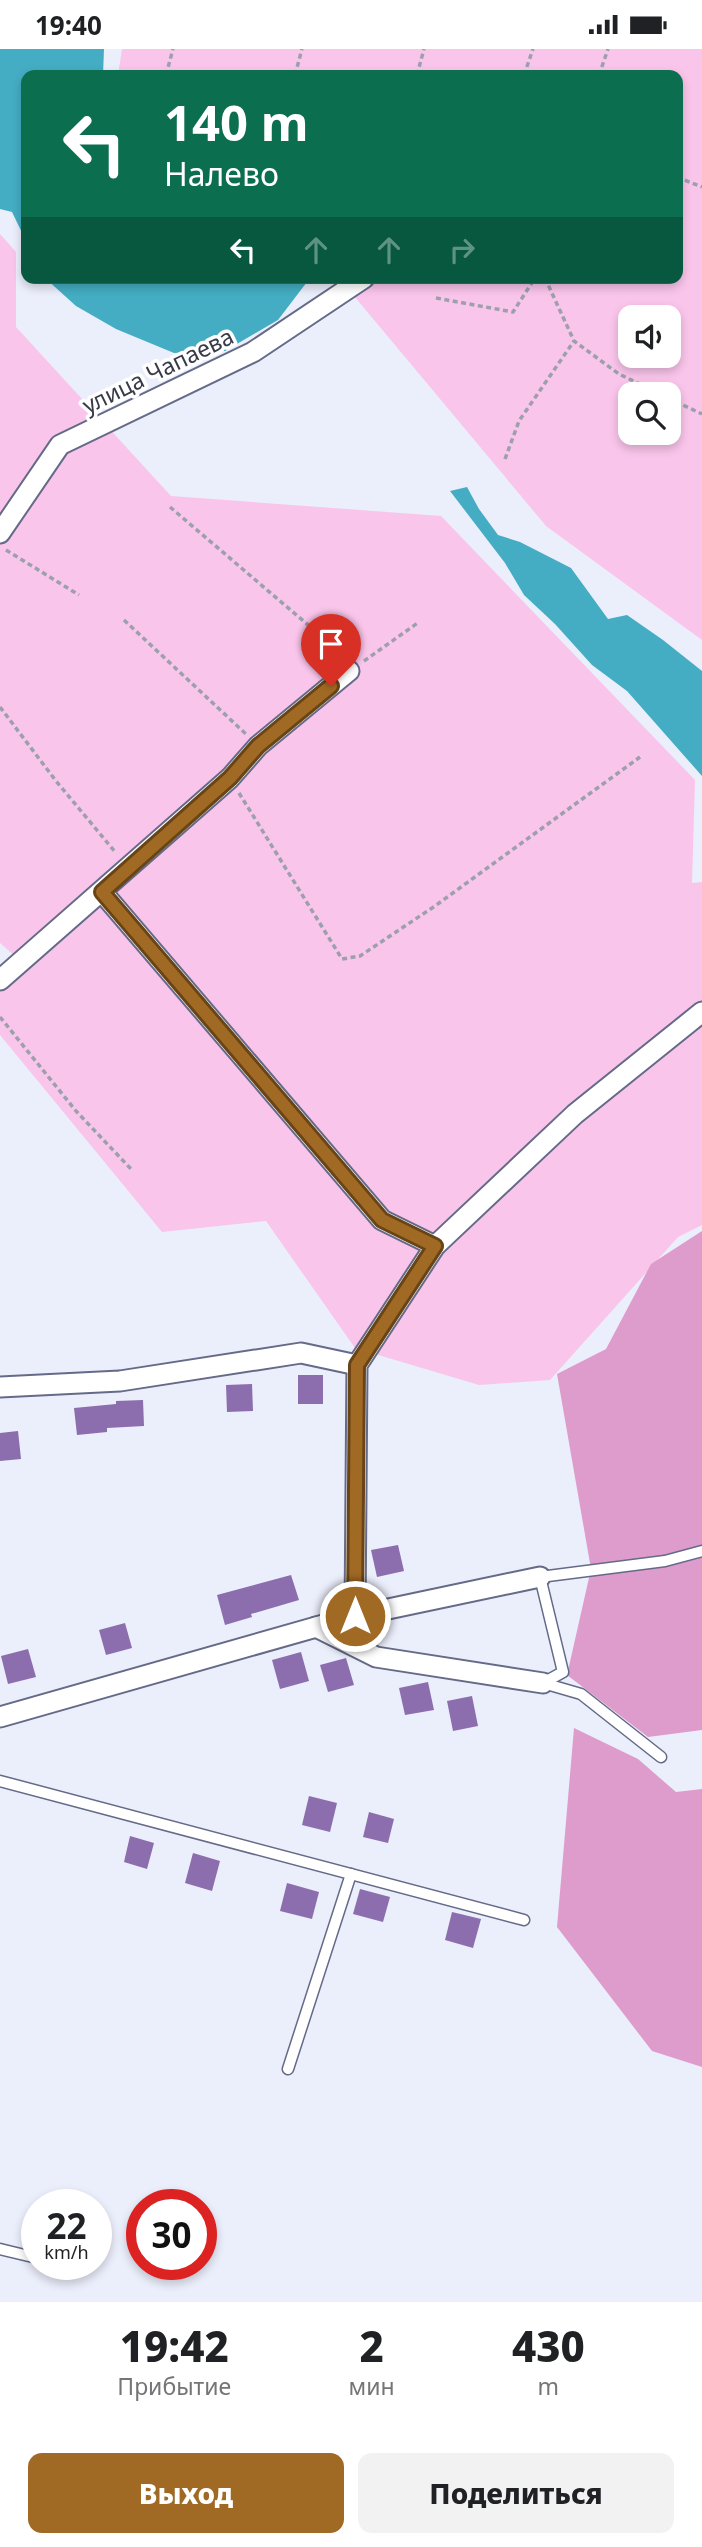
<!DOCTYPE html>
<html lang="ru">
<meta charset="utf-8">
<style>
:root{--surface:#fff;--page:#f2f2f2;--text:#202124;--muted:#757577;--accent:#a06924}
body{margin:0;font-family:"Noto Sans",sans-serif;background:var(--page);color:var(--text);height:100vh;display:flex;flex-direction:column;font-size:26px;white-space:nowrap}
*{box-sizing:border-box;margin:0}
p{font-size:23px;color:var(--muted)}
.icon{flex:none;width:38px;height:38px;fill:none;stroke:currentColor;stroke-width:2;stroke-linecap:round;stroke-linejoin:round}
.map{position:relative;height:2253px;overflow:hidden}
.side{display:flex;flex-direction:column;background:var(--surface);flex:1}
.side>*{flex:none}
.top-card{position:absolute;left:21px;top:21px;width:662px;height:214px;border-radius:14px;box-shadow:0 4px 10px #0003;background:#0b6e4f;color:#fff;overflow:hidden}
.controls{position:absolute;left:618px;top:256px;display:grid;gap:14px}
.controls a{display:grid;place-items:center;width:63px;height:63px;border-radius:14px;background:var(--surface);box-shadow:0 4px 10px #0003;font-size:35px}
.speed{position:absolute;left:21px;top:2140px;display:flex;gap:14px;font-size:35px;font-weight:700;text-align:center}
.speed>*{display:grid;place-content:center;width:91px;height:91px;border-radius:50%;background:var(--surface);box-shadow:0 4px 10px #0003;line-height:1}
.speed small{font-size:18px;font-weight:400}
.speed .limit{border:10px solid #d22;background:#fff;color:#111}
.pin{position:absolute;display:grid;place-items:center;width:60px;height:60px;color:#fff;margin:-72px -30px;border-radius:50% 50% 50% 0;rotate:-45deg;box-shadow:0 0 7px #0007}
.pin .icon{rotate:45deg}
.me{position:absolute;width:77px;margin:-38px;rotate:0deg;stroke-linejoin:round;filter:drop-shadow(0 0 5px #0008)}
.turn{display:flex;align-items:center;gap:24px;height:147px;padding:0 28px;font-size:32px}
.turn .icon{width:91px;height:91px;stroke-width:2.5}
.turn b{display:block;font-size:49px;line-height:60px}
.lanes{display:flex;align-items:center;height:66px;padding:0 28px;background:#0003;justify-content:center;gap:35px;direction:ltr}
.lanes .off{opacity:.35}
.eta{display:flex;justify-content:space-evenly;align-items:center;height:119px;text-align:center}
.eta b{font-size:42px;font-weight:800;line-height:49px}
.action{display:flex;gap:14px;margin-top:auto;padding:14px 28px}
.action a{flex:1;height:80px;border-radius:14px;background:var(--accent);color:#fff;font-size:28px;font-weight:800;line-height:80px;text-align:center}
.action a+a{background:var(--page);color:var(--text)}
.status{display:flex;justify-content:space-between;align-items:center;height:49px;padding:0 35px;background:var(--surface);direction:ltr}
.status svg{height:19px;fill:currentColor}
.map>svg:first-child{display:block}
.green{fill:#fac5eb;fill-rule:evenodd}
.forest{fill:#de9ccd}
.water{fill:#44adc3}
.building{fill:#8c6dad}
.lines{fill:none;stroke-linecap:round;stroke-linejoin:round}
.service-casing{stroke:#646a87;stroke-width:13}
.minor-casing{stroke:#646a87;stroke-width:23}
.path{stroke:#9c9fac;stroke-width:3.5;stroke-dasharray:5 3.5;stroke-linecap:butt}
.service{stroke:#fff;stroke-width:10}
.minor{stroke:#fff;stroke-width:19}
.route-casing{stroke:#684417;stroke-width:18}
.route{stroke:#a06924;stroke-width:12}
.labels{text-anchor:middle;stroke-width:7;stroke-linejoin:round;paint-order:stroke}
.street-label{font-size:23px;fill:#373a47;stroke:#fff}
</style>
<div class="status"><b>19:40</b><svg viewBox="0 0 49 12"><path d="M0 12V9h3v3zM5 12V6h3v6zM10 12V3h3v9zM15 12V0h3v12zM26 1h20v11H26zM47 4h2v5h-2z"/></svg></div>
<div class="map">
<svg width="702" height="2253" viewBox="0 0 702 2253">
<rect width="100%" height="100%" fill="#ebeefb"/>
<g class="green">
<path d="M122 0H702V591L546 477 339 229H677V26H118ZM630 268H668V306H630ZM630 345H668V383H630Z"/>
<path d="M0 185 16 203V278L171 447 441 467 695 731 692 834 702 833V1176L678 1188 550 1331 479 1336 355 1299 266 1172 162 1183 0 986V922L17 909 0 894Z"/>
</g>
<g class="forest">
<path d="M702 1182V1681L648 1688 567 1626 591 1520 557 1325 606 1300 651 1215Z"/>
<path d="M574 1679 638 1710 676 1743 702 1740V2018L652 2002 557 1878Z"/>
</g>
<g class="water">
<path d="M0 0H104L103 26H26V192L12 163 0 160Z"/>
<path d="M45 229H310L278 271 225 302 174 304 116 280 76 257Z"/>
<path d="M467 438 479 460 498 486 520 493 571 519 608 570 627 566 663 591 702 622V727L627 642 592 616 555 575 524 546 505 514 450 442Z"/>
</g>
<g class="building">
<rect x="298" y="1326" width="25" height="29"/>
<path d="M252 1335 253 1362 227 1363 226 1336Z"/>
<path d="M143 1351 144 1377 107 1379V1383L77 1386 74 1359 116 1355V1352Z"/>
<path d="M18 1382 21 1410 0 1412V1384Z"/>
<path d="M398 1496 404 1522 377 1528 371 1501Z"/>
<path d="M291 1526 299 1551 251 1565 252 1568 225 1576 217 1546Z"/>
<path d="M125 1574 132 1599 106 1606 99 1581Z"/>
<path d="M28 1600 36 1628 8 1635 1 1607Z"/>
<path d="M301 1603 309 1632 280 1640 272 1611Z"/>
<path d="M346 1609 354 1636 328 1643 320 1616Z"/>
<path d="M428 1633 434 1661 405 1666 399 1639Z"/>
<path d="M472 1647 478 1677 453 1682 447 1652Z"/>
<path d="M309 1747 337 1754 330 1783 302 1776Z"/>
<path d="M369 1763 394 1770 388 1794 363 1788Z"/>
<path d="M130 1787 154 1794 147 1820 124 1813Z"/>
<path d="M193 1804 220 1812 212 1842 185 1834Z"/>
<path d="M287 1834 319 1843 312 1870 280 1862Z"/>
<path d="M360 1840 390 1848 383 1873 353 1865Z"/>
<path d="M452 1863 481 1870 473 1899 445 1891Z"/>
</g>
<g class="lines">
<defs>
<g id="service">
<path d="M543 1634 563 1623 540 1528 665 1512 702 1502"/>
<path d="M543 1634 581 1645 661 1708"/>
<path d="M0 1732 524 1871"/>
<path d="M288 2020 351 1825"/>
<path d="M0 2200 37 2209"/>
</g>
<g id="minor">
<path d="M0 484 60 396 253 303 364 229"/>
<path d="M102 843 382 1171 435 1197"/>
<path d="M0 931 230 729 258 697 349 622"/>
<path d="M0 1338 120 1332 301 1304 357 1316"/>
<path d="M355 1567 357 1316 435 1197 575 1065 702 963"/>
<path d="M316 1578 376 1608 543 1634"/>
<path d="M0 1668 355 1567 540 1528"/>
</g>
</defs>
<use href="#service" class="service-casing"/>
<use href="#minor" class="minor-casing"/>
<g class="path">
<path d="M166 26 173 0"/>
<path d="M295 26 302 0"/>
<path d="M417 26 424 0"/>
<path d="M524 26 533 0"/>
<path d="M599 26 608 0"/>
<path d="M677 128 702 138"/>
<path d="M545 229 574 292 619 325 660 345"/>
<path d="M436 249 513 263 535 229"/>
<path d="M668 349 702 365"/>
<path d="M505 410 519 372 574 292"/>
<path d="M170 458 328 593 339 607"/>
<path d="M6 501 79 546"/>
<path d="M124 571 247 686"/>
<path d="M364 612 419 573"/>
<path d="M0 658 56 732 116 804"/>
<path d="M239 744 342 910 360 907 435 857 640 708"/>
<path d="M0 968 76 1062 131 1120"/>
</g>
<use href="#service" class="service"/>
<use href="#minor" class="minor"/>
</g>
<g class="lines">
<defs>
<path id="route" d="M331 637 258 697 230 729 102 843 382 1171 435 1197 357 1316 355 1567"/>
</defs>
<use href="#route" class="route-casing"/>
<use href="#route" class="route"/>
</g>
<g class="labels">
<g class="street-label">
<text transform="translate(158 322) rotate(-26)" y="8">улица Чапаева</text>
</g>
</g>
</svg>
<div class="controls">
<a><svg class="icon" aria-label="sound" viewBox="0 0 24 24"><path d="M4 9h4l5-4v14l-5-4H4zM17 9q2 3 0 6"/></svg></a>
<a><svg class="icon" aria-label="search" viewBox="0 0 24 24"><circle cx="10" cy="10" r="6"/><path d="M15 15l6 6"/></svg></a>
</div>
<div class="speed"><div>22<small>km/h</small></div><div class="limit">30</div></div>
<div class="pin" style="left:331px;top:637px;background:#d93025"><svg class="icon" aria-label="arrive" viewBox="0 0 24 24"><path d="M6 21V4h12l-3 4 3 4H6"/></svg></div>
<svg class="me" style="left:355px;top:1567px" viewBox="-20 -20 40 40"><circle r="17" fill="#a06924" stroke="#fff" stroke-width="3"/><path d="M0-11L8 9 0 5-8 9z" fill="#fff"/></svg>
<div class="top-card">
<div class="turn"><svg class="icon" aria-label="left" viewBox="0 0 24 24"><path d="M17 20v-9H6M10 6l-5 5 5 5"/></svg><div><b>140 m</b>Налево</div></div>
<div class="lanes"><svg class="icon" aria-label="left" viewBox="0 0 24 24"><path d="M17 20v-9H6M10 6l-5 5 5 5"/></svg><svg class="icon off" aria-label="ahead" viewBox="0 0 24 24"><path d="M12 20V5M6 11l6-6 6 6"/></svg><svg class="icon off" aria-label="ahead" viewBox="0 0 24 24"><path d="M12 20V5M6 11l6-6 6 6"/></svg><svg class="icon off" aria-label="right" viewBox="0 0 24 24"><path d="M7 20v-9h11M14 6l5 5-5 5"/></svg></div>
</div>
</div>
<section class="side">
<div class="eta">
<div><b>19:42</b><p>Прибытие</p></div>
<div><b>2</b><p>мин</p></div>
<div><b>430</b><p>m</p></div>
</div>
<div class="action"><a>Выход</a><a>Поделиться</a></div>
</section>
